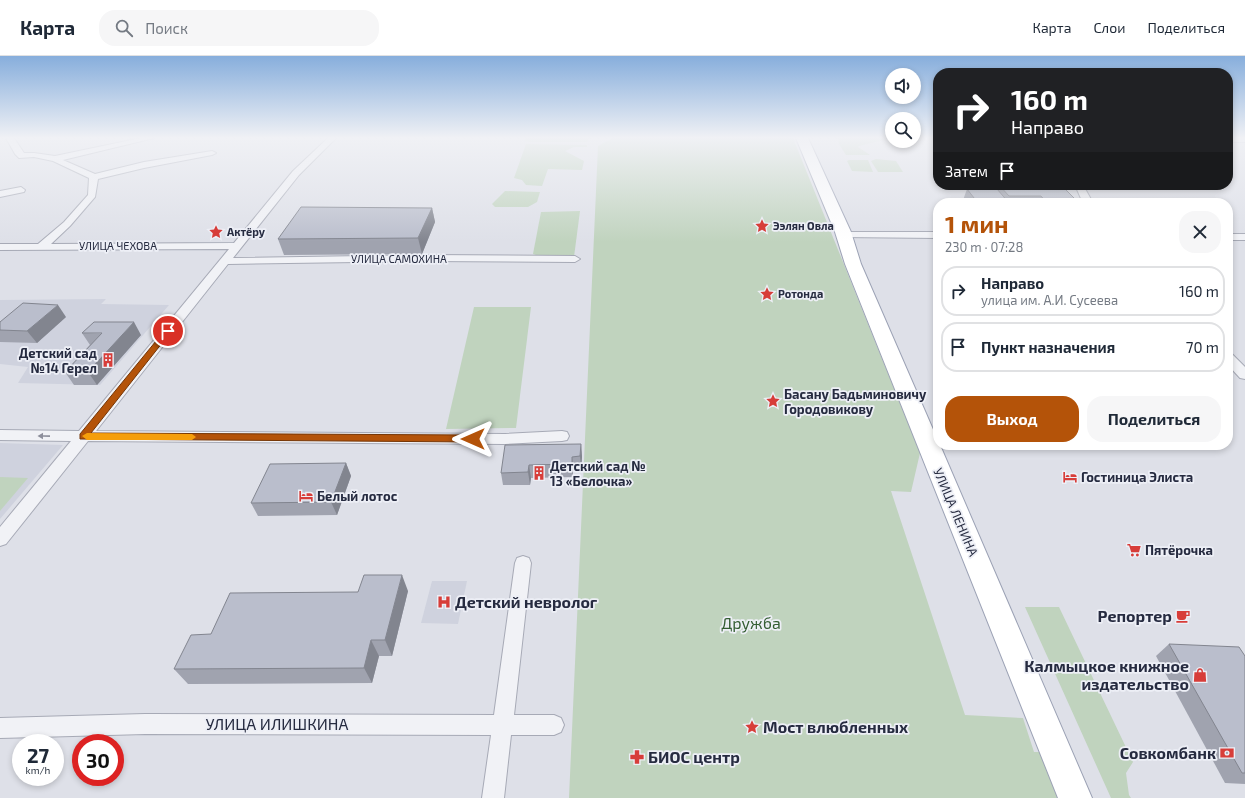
<!DOCTYPE html>
<html lang="ru">
<meta charset="utf-8">
<style>
:root{--surface:#fff;--page:#f6f6f7;--text:#1f2937;--muted:#747a83;--line:#e0e1e3;--accent:#b45309}
body{margin:0;font-family:"Exo 2",sans-serif;background:var(--page);color:var(--text);height:100vh;display:flex;flex-direction:column;font-size:15px;white-space:nowrap}
*{box-sizing:border-box;margin:0}
p{font-size:13px;color:var(--muted)}
.icon{flex:none;width:22px;height:22px;fill:none;stroke:currentColor;stroke-width:2;stroke-linecap:round;stroke-linejoin:round}
.map{position:relative;flex:1;overflow:hidden}
.side{position:absolute;left:933px;top:142px;width:300px;height:252px;display:flex;flex-direction:column;background:var(--surface);border-radius:16px;box-shadow:0 2px 6px #0003}
.side>*{flex:none}
.banner{position:absolute;left:933px;top:12px;width:300px;height:122px;border-radius:16px;box-shadow:0 2px 6px #0003;background:#202124;color:#fff;overflow:hidden}
.controls{position:absolute;left:885px;top:12px;display:grid;gap:8px}
.controls a{display:grid;place-items:center;width:36px;height:36px;border-radius:50%;background:var(--surface);box-shadow:0 2px 6px #0003;font-size:20px}
.speed{position:absolute;left:12px;top:678px;display:flex;gap:8px;font-size:20px;font-weight:700;text-align:center}
.speed>*{display:grid;place-content:center;width:52px;height:52px;border-radius:50%;background:var(--surface);box-shadow:0 2px 6px #0003;line-height:1}
.speed small{font-size:10px;font-weight:400}
.speed .limit{border:6px solid #d22;background:#fff;color:#111}
.pin{position:absolute;display:grid;place-items:center;width:34px;height:34px;color:#fff;margin:-17px;border:2px solid #fff;border-radius:50%;box-shadow:0 1px 4px #0007}
.me{position:absolute;width:44px;margin:-22px;rotate:270deg;stroke-linejoin:round;filter:drop-shadow(0 0 3px #0008)}
.turn{display:flex;align-items:center;gap:14px;height:84px;padding:0 12px;font-size:18px}
.turn .icon{width:52px;height:52px;stroke-width:2.5}
.turn b{display:block;font-size:28px;line-height:34px}
.then{display:flex;align-items:center;height:38px;padding:0 12px;background:#0003;gap:8px;font-size:15px}
.round{display:grid;place-items:center;flex:none;width:42px;height:42px;border-radius:16px;background:var(--page)}
.overview{display:flex;align-items:center;justify-content:space-between;height:68px;padding:0 12px}
h1{font-size:24px;font-weight:700;line-height:30px;color:var(--accent)}
.cta{display:flex;gap:8px;margin-top:auto;padding:8px 12px}
.cta a{flex:1;height:46px;border-radius:16px;background:var(--accent);color:#fff;font-size:16px;font-weight:700;line-height:46px;text-align:center}
.cta a+a{background:var(--page);color:var(--text)}
ul{padding:0;list-style:none}
li{display:flex;align-items:center;gap:12px;height:50px;margin:0 8px 6px;padding:0 4px;border:2px solid var(--line);border-radius:16px}
li div{flex:1}
li b{display:block;font-size:15px}
li em{font-style:normal}
header{display:flex;align-items:center;gap:24px;box-sizing:border-box;height:56px;padding:0 20px;background:var(--surface);border-bottom:1px solid var(--line)}
header strong{font-size:19px}
nav{display:flex;gap:22px;margin-inline-start:auto;font-size:14px}
.search{width:280px;height:36px;background:var(--page);display:flex;align-items:center;gap:10px;box-sizing:border-box;padding:0 14px;border-radius:16px;color:var(--muted);font-size:15px}
.map>svg:first-child{display:block}
.built{fill:#cfd2de}
.green{fill:#c0d3be}
.lines{fill:none;stroke-linecap:round;stroke-linejoin:round}
.street-casing{stroke:#a7aab6;stroke-width:2}
.primary-casing{stroke:#9ca2b5;stroke-width:2}
.street{fill:#f1f2f6;fill-rule:evenodd}
.primary{fill:#fff;fill-rule:evenodd}
.wall{fill:#a0a3af}
.shaded-wall{fill:#82858f}
.building{fill:#babecc;stroke:#82858f}
.oneway{fill:#8c8e9b}
.route{fill:#b45309;stroke:#753606}
.slow{fill:#f59e0b}
.labels{text-anchor:middle;stroke-width:3.5;stroke-linejoin:round;paint-order:stroke}
.far-poi-label{font-size:11px;font-weight:bold;fill:#262b40;stroke:#edeff6;text-anchor:start}
.far-street-label{font-size:11px;fill:#262b40;stroke:#edeff6}
.poi-label{font-size:13px;font-weight:bold;fill:#262b40;stroke:#edeff6;text-anchor:start}
.street-label{font-size:13px;fill:#262b40;stroke:#edeff6}
.near-poi-label{font-size:16px;font-weight:bold;fill:#262b40;stroke:#edeff6;text-anchor:start}
.near-park-label{font-size:16px;fill:#335d32;stroke:#edeff6}
.near-street-label{font-size:16px;fill:#262b40;stroke:#edeff6}
</style>
<header>
<strong>Карта</strong>
<div class="search"><svg class="icon" aria-label="search" viewBox="0 0 24 24"><circle cx="10" cy="10" r="6"/><path d="M15 15l6 6"/></svg>Поиск</div>
<nav><a>Карта</a><a>Слои</a><a>Поделиться</a></nav>
</header>
<div class="map">
<svg width="1245" height="742" viewBox="0 0 1245 742">
<rect width="100%" height="100%" fill="#dee0e8"/>
<g class="built">
<path d="M106 243 101 248 169 249 100 329 18 327 28 311 0 308V244Z"/>
<path d="M0 387 63 389 0 463Z"/>
<path d="M432 525H467L458 568 421 567Z"/>
</g>
<g class="green">
<path d="M526 82H589L587 86H531L525 85Z"/>
<path d="M613 82H793L920 397 911 436 891 435 965 659 1023 662 1034 696H1040L1059 742H569L598 90Z"/>
<path d="M838 82H892L859 90 858 91 870 99H846L839 88Z"/>
<path d="M526 88 587 89V91H574L565 95 584 105 582 114 548 113 542 130 526 129 522 124 514 122Z"/>
<path d="M876 103 896 105 903 116H878L871 105Z"/>
<path d="M849 104H868L873 116 852 115 847 105Z"/>
<path d="M505 135 540 136 537 146 528 151H495L492 148Z"/>
<path d="M580 155 574 201 539 200 533 198 541 156Z"/>
<path d="M474 251H531L516 372 446 373Z"/>
<path d="M0 421 28 422 0 455Z"/>
<path d="M1025 551H1059L1133 706 1126 717 1129 739 1131 742H1111Z"/>
</g>
<g class="lines">
<defs>
<g id="street">
<path d="M6 82H14L24 97H34L55 100 141 82H154L63 104 95 118 144 106 212 95 216 97 212 99 144 112 98 123 95 141 70 170 51 188 234 187 293 115 328 82H336L299 119 233 202 427 199 575 200 580 203 575 206 427 205 228 208 96 375 505 378 562 375 567 376 569 380 567 384 562 385 505 388 88 385 6 488 0 490V471L71 385 0 384V374L79 375 229 193 0 194V188H38L64 166 88 139 89 122 53 105 34 101 19 102 15 98Z"/>
<rect x="1228" y="82" width="17" height="4"/>
<path d="M1075 129H1083L1093 147H1083Z"/>
<path d="M21 131 25 134 24 136 0 141V135Z"/>
<path d="M844 176H938V182L840 181 839 179 840 177Z"/>
<rect x="1228" y="178" width="17" height="6"/>
<path d="M1228 297 1232 298 1245 311V323L1240 322 1228 309Z"/>
<path d="M523 500 529 502 531 507 514 659H554L561 662 564 669 561 676 554 679H511L504 742H482L491 679 145 678 0 682V662L145 658 494 659 515 507 517 502Z"/>
</g>
<path id="primary" d="M796 82H808L851 176 861 208 938 385V389H940L1092 742H1058L845 208 835 176Z"/>
</defs>
<use href="#street" class="street-casing"/>
<use href="#primary" class="primary-casing"/>
<use href="#street" class="street"/>
<use href="#primary" class="primary"/>
</g>
<g class="wall">
<path d="M981 129H1061L1079 147H962L967 133H985Z"/>
<path d="M432 152 435 166 422 198 284 199 278 183Z"/>
<path d="M66 261 37 287 0 286V274Z"/>
<path d="M82 277 141 279 97 329H74L65 316 90 289Z"/>
<path d="M581 388 582 401 581 413H573V421L531 422 530 429H503L501 417Z"/>
<path d="M346 407 351 420 337 459 258 460 251 447Z"/>
<path d="M408 535 392 600H379L372 627 188 628 174 613 211 578 358 536Z"/>
<path d="M1169 588 1245 600V728L1225 727 1156 600Z"/>
</g>
<g class="shaded-wall">
<path d="M432 152 435 166 422 198 418 182Z"/>
<path d="M58 249 66 261 37 287 27 275Z"/>
<path d="M134 266 141 279 97 329 88 316Z"/>
<path d="M581 388 582 401 581 413 580 400Z"/>
<path d="M572 401 573 413V421L572 408Z"/>
<path d="M346 407 351 420 337 459 331 446Z"/>
<path d="M529 409 531 422 530 429 528 416Z"/>
<path d="M402 519 408 535 392 600 385 584Z"/>
<path d="M371 584 379 600 372 627 364 612Z"/>
</g>
<g class="building">
<path d="M999 129H1061L1079 147H1047L1041 140H1009Z"/>
<path d="M967 133H997L1009 147H978Z"/>
<path d="M301 151 432 152 418 182 278 183Z"/>
<path d="M23 247 58 249 27 275 0 274V266Z"/>
<path d="M94 266H134L88 316H65L102 277H82Z"/>
<path d="M581 388 580 400 572 401V408L529 409 528 416 501 417 505 389Z"/>
<path d="M346 407 331 446 251 447 270 408Z"/>
<path d="M364 519H402L385 584H371L364 612 174 613 191 579 211 578 230 537 358 536Z"/>
<path d="M1169 588 1239 591 1245 600V717H1242Z"/>
</g>
<defs><path id="oneway-solid" d="M-6-.8H1V-3.2L6.5 0L1 3.2V.8H-6Z"/></defs>
<use class="oneway" href="#oneway-solid" transform="translate(44 380) rotate(-179)"/>
<linearGradient id="sky" x2="0" y2="1"><stop stop-color="#87aedc"/><stop offset="0.44" stop-color="#f0f1f5"/><stop offset="1" stop-color="#f0f1f5" stop-opacity="0"/></linearGradient>
<rect width="1245" height="186" fill="url(#sky)"/>
<path class="route" d="M168 273 172 275 170 277 91 377 473 379 478 383 473 386 80 383V378L165 274Z"/>
<path class="slow" d="M87 377 192 378 196 381 192 384H87L82 380Z"/>
<defs>
<symbol id="sight-bare" viewBox="-9 -9 18 18"><path d="M0-6L1.8-2.2L6-1.7L2.9 1.2L3.7 5.4L0 3.3L-3.7 5.4L-2.9 1.2L-6-1.7L-1.8-2.2Z" fill="#d73d39" stroke="#edeff6" stroke-width="2.5" paint-order="stroke"/></symbol>
<symbol id="building-bare" viewBox="-9 -9 18 18"><path d="M-4-6H4V6H1V3H-1V6H-4ZM-2.5-4.3h1.7v1.8h-1.7ZM.8-4.3h1.7v1.8H.8ZM-2.5-1h1.7V.8h-1.7ZM.8-1h1.7V.8H.8Z" fill="#d73d39" stroke="#edeff6" stroke-width="2.5" paint-order="stroke"/></symbol>
<symbol id="hotel-bare" viewBox="-9 -9 18 18"><path d="M-6-4.5h1.5V1H6V5H4.5V3h-9V5H-6ZM-4 0a1.8 1.8 0 1 1 3.6 0ZM.5 0V-2.5h3Q6-2.5 6 0Z" fill="#d73d39" stroke="#edeff6" stroke-width="2.5" paint-order="stroke"/></symbol>
<symbol id="supermarket-bare" viewBox="-9 -9 18 18"><path d="M-6-5.5h2.5l.6 2H6L4.5 2H-2.5L-4.4-4H-6ZM-1.5 3.2a1.3 1.3 0 1 0 .1 0ZM3 3.2a1.3 1.3 0 1 0 .1 0Z" fill="#d73d39" stroke="#edeff6" stroke-width="2.5" paint-order="stroke"/></symbol>
<symbol id="hospital-bare" viewBox="-9 -9 18 18"><path d="M-5-5h3v3.5h4V-5h3V5h-3V1.5h-4V5h-3Z" fill="#d73d39" stroke="#edeff6" stroke-width="2.5" paint-order="stroke"/></symbol>
<symbol id="cafe-bare" viewBox="-9 -9 18 18"><path d="M-5.5-4.5H6V0H3Q3 3.5 0 3.5H-2.5Q-5.5 3.5-5.5 0ZM3-3.2v2h1.7v-2ZM-6 4.5H4V6H-6Z" fill="#d73d39" stroke="#edeff6" stroke-width="2.5" paint-order="stroke"/></symbol>
<symbol id="shop-bare" viewBox="-9 -9 18 18"><path d="M-5-2.5h2.3a2.7 3.5 0 0 1 5.4 0H5L5.5 6h-11ZM-1.5-2.5h3a1.5 2.3 0 0 0-3 0Z" fill="#d73d39" stroke="#edeff6" stroke-width="2.5" paint-order="stroke"/></symbol>
<symbol id="bank-bare" viewBox="-9 -9 18 18"><path d="M-6-4H6V4H-6ZM0-2.3a2.3 2.3 0 1 0 0 4.6a2.3 2.3 0 1 0 0-4.6Z" fill="#d73d39" stroke="#edeff6" stroke-width="2.5" paint-order="stroke"/></symbol>
<symbol id="pharmacy-bare" viewBox="-9 -9 18 18"><path d="M-2-6h4v4h4v4h-4v4h-4v-4h-4v-4h4Z" fill="#d73d39" stroke="#edeff6" stroke-width="2.5" paint-order="stroke"/></symbol>
</defs>
<g fill-rule="evenodd">
<use href="#sight-bare" x="752" y="160" width="20" height="20"/>
<use href="#sight-bare" x="206" y="166" width="20" height="20"/>
<use href="#sight-bare" x="757" y="228" width="20" height="20"/>
<use href="#building-bare" x="98" y="294" width="20" height="20"/>
<use href="#sight-bare" x="763" y="335" width="20" height="20"/>
<use href="#building-bare" x="529" y="407" width="20" height="20"/>
<use href="#hotel-bare" x="1060" y="411" width="20" height="20"/>
<use href="#hotel-bare" x="296" y="430" width="20" height="20"/>
<use href="#supermarket-bare" x="1124" y="484" width="20" height="20"/>
<use href="#hospital-bare" x="434" y="536" width="20" height="20"/>
<use href="#cafe-bare" x="1173" y="550" width="20" height="20"/>
<use href="#shop-bare" x="1190" y="609" width="20" height="20"/>
<use href="#sight-bare" x="742" y="661" width="20" height="20"/>
<use href="#bank-bare" x="1217" y="687" width="20" height="20"/>
<use href="#pharmacy-bare" x="627" y="691" width="20" height="20"/>
</g>
<g class="labels">
<g class="far-poi-label">
<text x="773" y="174">Ээлян Овла</text>
<text x="227" y="180">Актёру</text>
<text x="778" y="242">Ротонда</text>
</g>
<g class="far-street-label">
<text x="118" y="194">УЛИЦА ЧЕХОВА</text>
<text x="399" y="207">УЛИЦА САМОХИНА</text>
</g>
<g class="poi-label">
<text x="97" y="302" text-anchor="end">Детский сад<tspan x="97" dy="15">№14 Герел</tspan></text>
<text x="784" y="343">Басану Бадьминовичу<tspan x="784" dy="15">Городовикову</tspan></text>
<text x="550" y="415">Детский сад №<tspan x="550" dy="15">13 «Белочка»</tspan></text>
<text x="1081" y="426">Гостиница Элиста</text>
<text x="317" y="445">Белый лотос</text>
<text x="1145" y="499">Пятёрочка</text>
</g>
<g class="street-label">
<text transform="translate(956 456) rotate(67)" y="5">УЛИЦА ЛЕНИНА</text>
</g>
<g class="near-poi-label">
<text x="455" y="552">Детский невролог</text>
<text x="1172" y="566" text-anchor="end">Репортер</text>
<text x="1189" y="616" text-anchor="end">Калмыцкое книжное<tspan x="1189" dy="18">издательство</tspan></text>
<text x="763" y="677">Мост влюбленных</text>
<text x="1216" y="703" text-anchor="end">Совкомбанк</text>
<text x="648" y="707">БИОС центр</text>
</g>
<g class="near-park-label">
<text x="751" y="573">Дружба</text>
</g>
<g class="near-street-label">
<text x="277" y="674">УЛИЦА ИЛИШКИНА</text>
</g>
</g>
</svg>
<div class="controls">
<a><svg class="icon" aria-label="sound" viewBox="0 0 24 24"><path d="M4 9h4l5-4v14l-5-4H4zM17 9q2 3 0 6"/></svg></a>
<a><svg class="icon" aria-label="search" viewBox="0 0 24 24"><circle cx="10" cy="10" r="6"/><path d="M15 15l6 6"/></svg></a>
</div>
<div class="speed"><div>27<small>km/h</small></div><div class="limit">30</div></div>
<div class="pin" style="left:168px;top:275px;background:#d93025"><svg class="icon" aria-label="arrive" viewBox="0 0 24 24"><path d="M6 21V4h12l-3 4 3 4H6"/></svg></div>
<svg class="me" style="left:473px;top:383px" viewBox="-20 -20 40 40"><path d="M0-17L14 15 0 8-14 15z" fill="#b45309" stroke="#fff" stroke-width="4"/></svg>
<div class="banner">
<div class="turn"><svg class="icon" aria-label="right" viewBox="0 0 24 24"><path d="M7 20v-9h11M14 6l5 5-5 5"/></svg><div><b>160 m</b>Направо</div></div>
<div class="then">Затем<svg class="icon" aria-label="arrive" viewBox="0 0 24 24"><path d="M6 21V4h12l-3 4 3 4H6"/></svg></div>
</div>
<section class="side">
<div class="overview"><div><h1>1 мин</h1><p>230 m · 07:28</p></div><a class="round"><svg class="icon" aria-label="close" viewBox="0 0 24 24"><path d="M6 6l12 12M18 6L6 18"/></svg></a></div>
<ul>
<li><svg class="icon" aria-label="right" viewBox="0 0 24 24"><path d="M7 20v-9h11M14 6l5 5-5 5"/></svg><div><b>Направо</b><p>улица им. А.И. Сусеева</p></div><em>160 m</em></li>
<li><svg class="icon" aria-label="arrive" viewBox="0 0 24 24"><path d="M6 21V4h12l-3 4 3 4H6"/></svg><div><b>Пункт назначения</b></div><em>70 m</em></li>
</ul>
<div class="cta"><a>Выход</a><a>Поделиться</a></div>
</section>
</div>
